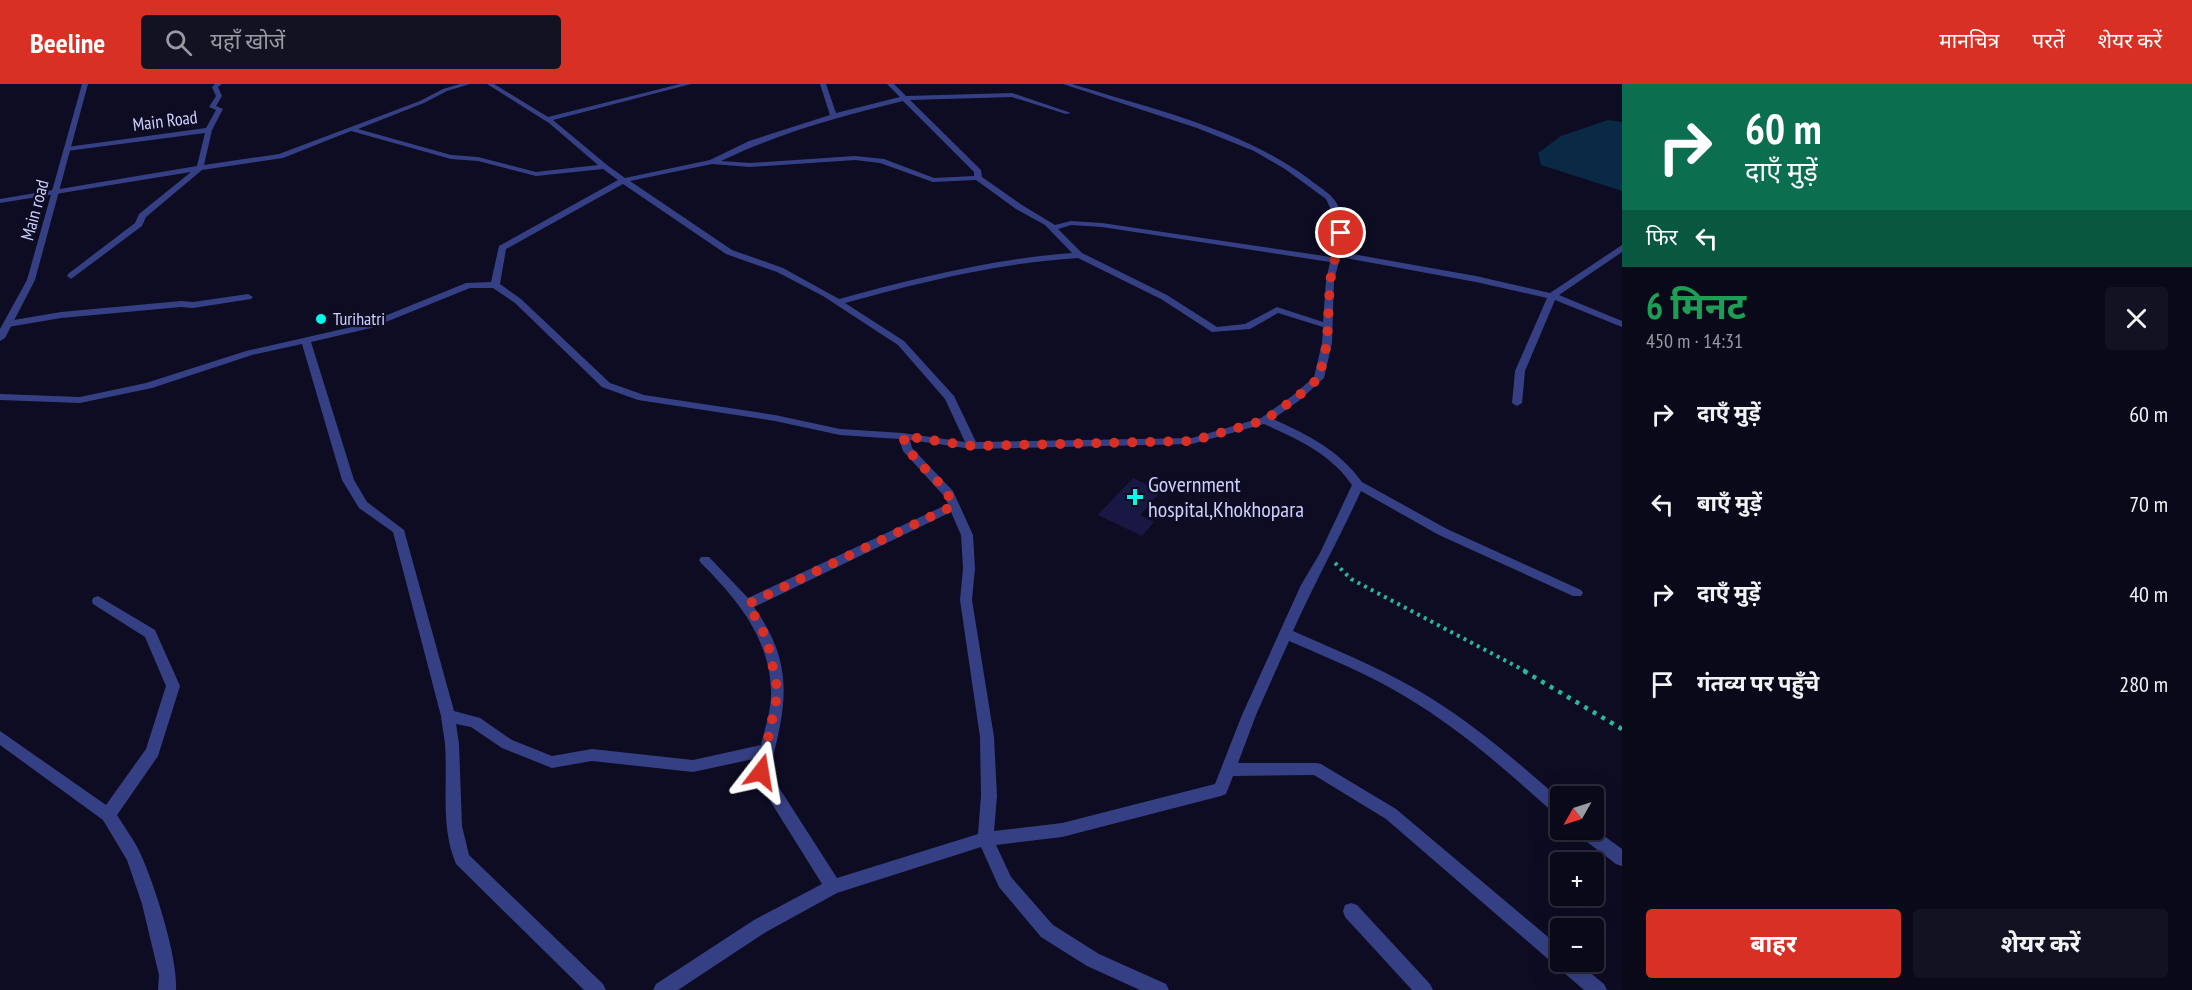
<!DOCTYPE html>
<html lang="hi">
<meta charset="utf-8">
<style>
:root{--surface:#0a091a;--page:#131223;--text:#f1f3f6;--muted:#999aa2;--line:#2a2a39;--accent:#d93025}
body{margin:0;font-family:"PT Sans Narrow","Noto Sans Devanagari",sans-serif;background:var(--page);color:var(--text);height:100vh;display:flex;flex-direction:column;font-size:22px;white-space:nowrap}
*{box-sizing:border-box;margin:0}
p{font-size:20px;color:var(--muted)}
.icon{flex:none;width:33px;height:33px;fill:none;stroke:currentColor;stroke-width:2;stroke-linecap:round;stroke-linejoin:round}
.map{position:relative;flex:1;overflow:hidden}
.details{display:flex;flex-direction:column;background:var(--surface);width:570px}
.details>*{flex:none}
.top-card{background:#0b6e4f;color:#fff;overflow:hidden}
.needle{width:39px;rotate:231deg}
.tools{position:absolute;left:1550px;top:702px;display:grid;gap:12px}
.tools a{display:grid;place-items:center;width:54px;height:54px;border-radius:6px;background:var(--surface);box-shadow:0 6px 24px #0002,0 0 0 2px var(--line);font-size:30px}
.pin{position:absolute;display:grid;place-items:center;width:51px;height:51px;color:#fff;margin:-26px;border:3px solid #fff;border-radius:50%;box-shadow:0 2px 6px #0007}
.me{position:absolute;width:66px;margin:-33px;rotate:14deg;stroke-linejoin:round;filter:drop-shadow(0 0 4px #0008)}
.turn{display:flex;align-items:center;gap:21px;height:126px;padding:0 24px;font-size:27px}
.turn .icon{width:78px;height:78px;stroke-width:2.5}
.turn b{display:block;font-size:42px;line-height:51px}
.then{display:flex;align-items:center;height:57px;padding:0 24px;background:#0003;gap:12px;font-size:22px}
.round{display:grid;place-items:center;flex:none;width:63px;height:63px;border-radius:6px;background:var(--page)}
.headline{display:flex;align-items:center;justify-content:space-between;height:102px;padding:0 24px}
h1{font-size:36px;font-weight:700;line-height:45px;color:#1e9e55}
.cta{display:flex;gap:12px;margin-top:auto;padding:12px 24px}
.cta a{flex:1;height:69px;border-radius:6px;background:var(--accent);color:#fff;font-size:24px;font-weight:700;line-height:69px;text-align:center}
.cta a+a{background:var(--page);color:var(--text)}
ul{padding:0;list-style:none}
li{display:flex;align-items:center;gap:18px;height:90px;padding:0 24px}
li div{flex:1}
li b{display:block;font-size:22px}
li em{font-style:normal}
header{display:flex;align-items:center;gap:36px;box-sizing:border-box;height:84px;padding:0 30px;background:var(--accent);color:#fff}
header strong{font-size:28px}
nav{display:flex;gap:33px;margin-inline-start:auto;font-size:21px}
.search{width:420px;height:54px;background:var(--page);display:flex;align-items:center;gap:15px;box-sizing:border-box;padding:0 21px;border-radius:6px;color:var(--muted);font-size:22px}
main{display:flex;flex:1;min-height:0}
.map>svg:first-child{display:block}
.water{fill:#092945}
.building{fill:#191844}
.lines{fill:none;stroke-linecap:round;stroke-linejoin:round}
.path-far1{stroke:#29b897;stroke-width:4;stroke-dasharray:3 4.5;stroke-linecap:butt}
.path{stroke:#29b897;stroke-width:4.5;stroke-dasharray:4 6;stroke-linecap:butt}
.minor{fill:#354084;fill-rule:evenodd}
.tertiary{fill:#354084;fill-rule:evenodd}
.route{stroke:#d93025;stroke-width:10;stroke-dasharray:0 18}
.poi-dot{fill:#00f9e8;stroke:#0d0c22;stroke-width:2}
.labels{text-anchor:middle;stroke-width:4.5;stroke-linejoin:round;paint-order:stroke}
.far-street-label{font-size:18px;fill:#ced1ff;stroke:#0d0c22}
.far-poi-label{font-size:18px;fill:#ced1ff;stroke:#0d0c22;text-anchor:start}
.poi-label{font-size:22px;fill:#ced1ff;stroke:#0d0c22;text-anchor:start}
</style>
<header>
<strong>Beeline</strong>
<div class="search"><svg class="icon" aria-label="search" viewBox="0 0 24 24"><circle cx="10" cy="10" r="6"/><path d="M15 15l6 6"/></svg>यहाँ खोजें</div>
<nav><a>मानचित्र</a><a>परतें</a><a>शेयर करें</a></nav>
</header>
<main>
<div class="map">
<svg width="1622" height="906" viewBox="0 0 1622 906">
<rect width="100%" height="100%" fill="#0d0c22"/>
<path class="water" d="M1608 36 1622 38V107L1541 81 1538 69 1561 52Z"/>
<path class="building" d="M1133 394 1161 407 1140 431 1154 438 1142 452 1098 431Z"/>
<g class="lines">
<path class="path-far1" d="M1335 479 1351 495 1527 588"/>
<path class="path" d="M1524 587 1622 645"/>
<g class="minor">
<path d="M215 0H222L218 3 222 12 216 22 223 25 212 46 204 81 279 70 420 17 443 5 460 0H470L447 7 424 19 358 45 451 71 478 73 536 88 598 81 549 39 487 0H494L548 33 680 0H691L553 36 607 81 625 94 710 76 749 57 830 31 820 0H826L836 29 900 13 887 0H894L906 12 1012 9 1071 29 1066 30 1012 13 910 16 981 86 982 93 1022 121 1055 141 1071 137 1102 139 1331 173 1337 149 1333 130 1326 115 1285 85 1254 67 1197 44 1063 0H1072C1152 25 1242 45 1309 95 1316 101 1325 106 1331 112 1346 127 1345 150 1341 168L1476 192 1550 209 1622 161V168L1559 211 1622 237V243L1555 216 1525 287 1522 319 1517 322 1512 319 1515 287 1547 214 1476 198 1340 173 1334 197 1332 259 1324 294 1300 316 1273 335C1308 351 1339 366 1362 398L1447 445 1581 506 1583 509 1581 512H1573L1439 451 1361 407C1339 455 1314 500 1293 547 1334 565 1375 582 1414 604 1467 634 1514 675 1560 715V732L1555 730C1508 688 1460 645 1406 613 1369 590 1328 574 1289 557L1256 631 1238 679H1316L1321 680 1396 725 1560 863V878H1577L1604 900 1607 906H1584L1386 735 1314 691 1233 692 1226 710 1221 712 1062 753 996 761 1011 793 1053 841 1099 870 1166 900 1169 906H1140L1087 882 1041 853 999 803 981 763 837 809 766 848 678 906H653L656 900 754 836 822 800 756 694 754 689 758 674 693 688 592 677 552 684 502 664 471 643 456 640 459 660 462 742 469 771 603 900 606 906H584L456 780C440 743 448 700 445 660 444 651 442 641 441 632L393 448 359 424 342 396 302 260 252 271 152 304 80 319 0 316V310L80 313 146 299 246 267 365 240 466 199 491 198 499 162 618 96 603 85 536 92 478 77 451 75 351 47 283 74 202 86 146 133 142 142 71 195 67 192 68 190 135 139 139 130 191 88 0 119V115L197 82 205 49 67 67 63 65 67 63 206 44 216 26 209 23 216 12 212 3ZM903 17 974 88V92L934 94 884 75 855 72 750 79 721 77C779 49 841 32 903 17ZM855 76 880 79 933 98 976 96 1016 125 1045 141 1072 169C993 175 916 194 839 215L783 184 732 166 630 97 712 80 750 83ZM623 100 726 170 777 188 823 212 898 261 945 315 965 358 903 349 840 345 775 331 644 311 610 299 521 215 500 200 506 165ZM1071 141 1102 143 1330 178 1326 197 1323 238 1277 223 1245 240 1217 243 1167 211 1082 169 1058 145ZM1078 174 1161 215 1212 248 1250 245 1278 229 1323 243 1322 259 1314 293 1292 312 1261 334 1192 354 976 358 954 312 904 257 845 219C922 198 998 179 1078 174ZM470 204H493L515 219 602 303 638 316 775 337 840 351 899 355 903 367 944 412 948 420 748 514 709 473H701L699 476 701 479C737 515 769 553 771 606 772 624 765 644 761 661L693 676 592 665 552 672 512 656 480 634 454 627 404 446 367 418 354 396 311 258 371 244ZM1264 340C1298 355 1331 370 1352 401L1320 469 1301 501 1242 631 1215 700 1062 739 994 747 997 712 994 653 972 516 975 484 973 451 953 407 912 364 910 356 972 365 1192 360ZM951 428 961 451 963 484 960 516 980 653 981 712 978 750 837 794 769 688C786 623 796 582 754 523Z"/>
<path d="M248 210 253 213 251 215 193 224 181 223 61 234 8 243 3 240 8 237 61 228 181 217 193 218Z"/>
<path d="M98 512 155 546 180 602 158 672 117 731C125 744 135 757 141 771 155 802 178 874 176 906H158L159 891 142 820 127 776 103 736 0 661V647L106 721 146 665 166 602 145 553 93 520 92 517 93 514Z"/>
<path d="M1593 744 1622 765V782L1616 780 1578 751 1576 746H1593Z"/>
<path d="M1351 819 1357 821 1430 900 1433 906H1412L1345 833 1343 827 1345 821Z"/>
</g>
<path class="tertiary" d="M82 0H88L35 196 5 254 0 257V245L27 196Z"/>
</g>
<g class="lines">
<path class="route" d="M761 688 778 608 767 555 748 520 953 422C944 393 911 382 903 352L972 362 1192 357 1265 336 1296 314 1319 294 1327 259 1330 197 1341 149"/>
</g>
<g class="poi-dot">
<circle cx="321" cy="235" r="6"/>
<path d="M1132 404h6v6h6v6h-6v6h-6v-6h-6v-6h6z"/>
</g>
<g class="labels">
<g class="far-street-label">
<text transform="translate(165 37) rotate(-7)" y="6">Main Road</text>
<text transform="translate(35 126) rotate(-75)" y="6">Main road</text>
</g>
<g class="far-poi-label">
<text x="333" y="241">Turihatri</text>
</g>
<g class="poi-label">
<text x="1148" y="408">Government<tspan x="1148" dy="25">hospital,Khokhopara</tspan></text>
</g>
</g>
</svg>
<div class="tools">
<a><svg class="needle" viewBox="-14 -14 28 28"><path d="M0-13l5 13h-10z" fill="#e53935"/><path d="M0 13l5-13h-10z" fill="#999aa2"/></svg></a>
<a>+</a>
<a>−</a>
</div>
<div class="pin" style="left:1341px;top:149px;background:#d93025"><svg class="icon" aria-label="arrive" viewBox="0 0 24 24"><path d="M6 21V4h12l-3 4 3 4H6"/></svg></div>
<svg class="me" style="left:761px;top:688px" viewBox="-20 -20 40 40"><path d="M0-17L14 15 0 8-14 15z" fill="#d93025" stroke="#fff" stroke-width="4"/></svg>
</div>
<section class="details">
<div class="top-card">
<div class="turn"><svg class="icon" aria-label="right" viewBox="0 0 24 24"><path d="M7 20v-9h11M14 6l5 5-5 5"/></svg><div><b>60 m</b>दाएँ मुड़ें</div></div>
<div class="then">फिर<svg class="icon" aria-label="left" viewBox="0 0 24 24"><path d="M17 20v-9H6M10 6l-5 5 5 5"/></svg></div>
</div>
<div class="headline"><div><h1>6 मिनट</h1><p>450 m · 14:31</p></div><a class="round"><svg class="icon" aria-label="close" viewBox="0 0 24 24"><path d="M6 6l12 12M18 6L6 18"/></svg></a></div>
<ul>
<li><svg class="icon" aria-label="right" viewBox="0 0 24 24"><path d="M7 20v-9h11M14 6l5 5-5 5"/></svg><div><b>दाएँ मुड़ें</b></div><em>60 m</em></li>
<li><svg class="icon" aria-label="left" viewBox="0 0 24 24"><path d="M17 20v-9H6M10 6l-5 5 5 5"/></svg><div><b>बाएँ मुड़ें</b></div><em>70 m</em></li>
<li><svg class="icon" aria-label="right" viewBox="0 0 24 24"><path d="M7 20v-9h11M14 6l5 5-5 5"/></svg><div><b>दाएँ मुड़ें</b></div><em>40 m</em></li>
<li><svg class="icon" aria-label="arrive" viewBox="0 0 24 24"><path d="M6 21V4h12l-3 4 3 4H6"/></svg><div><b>गंतव्य पर पहुँचे</b></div><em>280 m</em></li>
</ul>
<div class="cta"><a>बाहर</a><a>शेयर करें</a></div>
</section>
</main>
